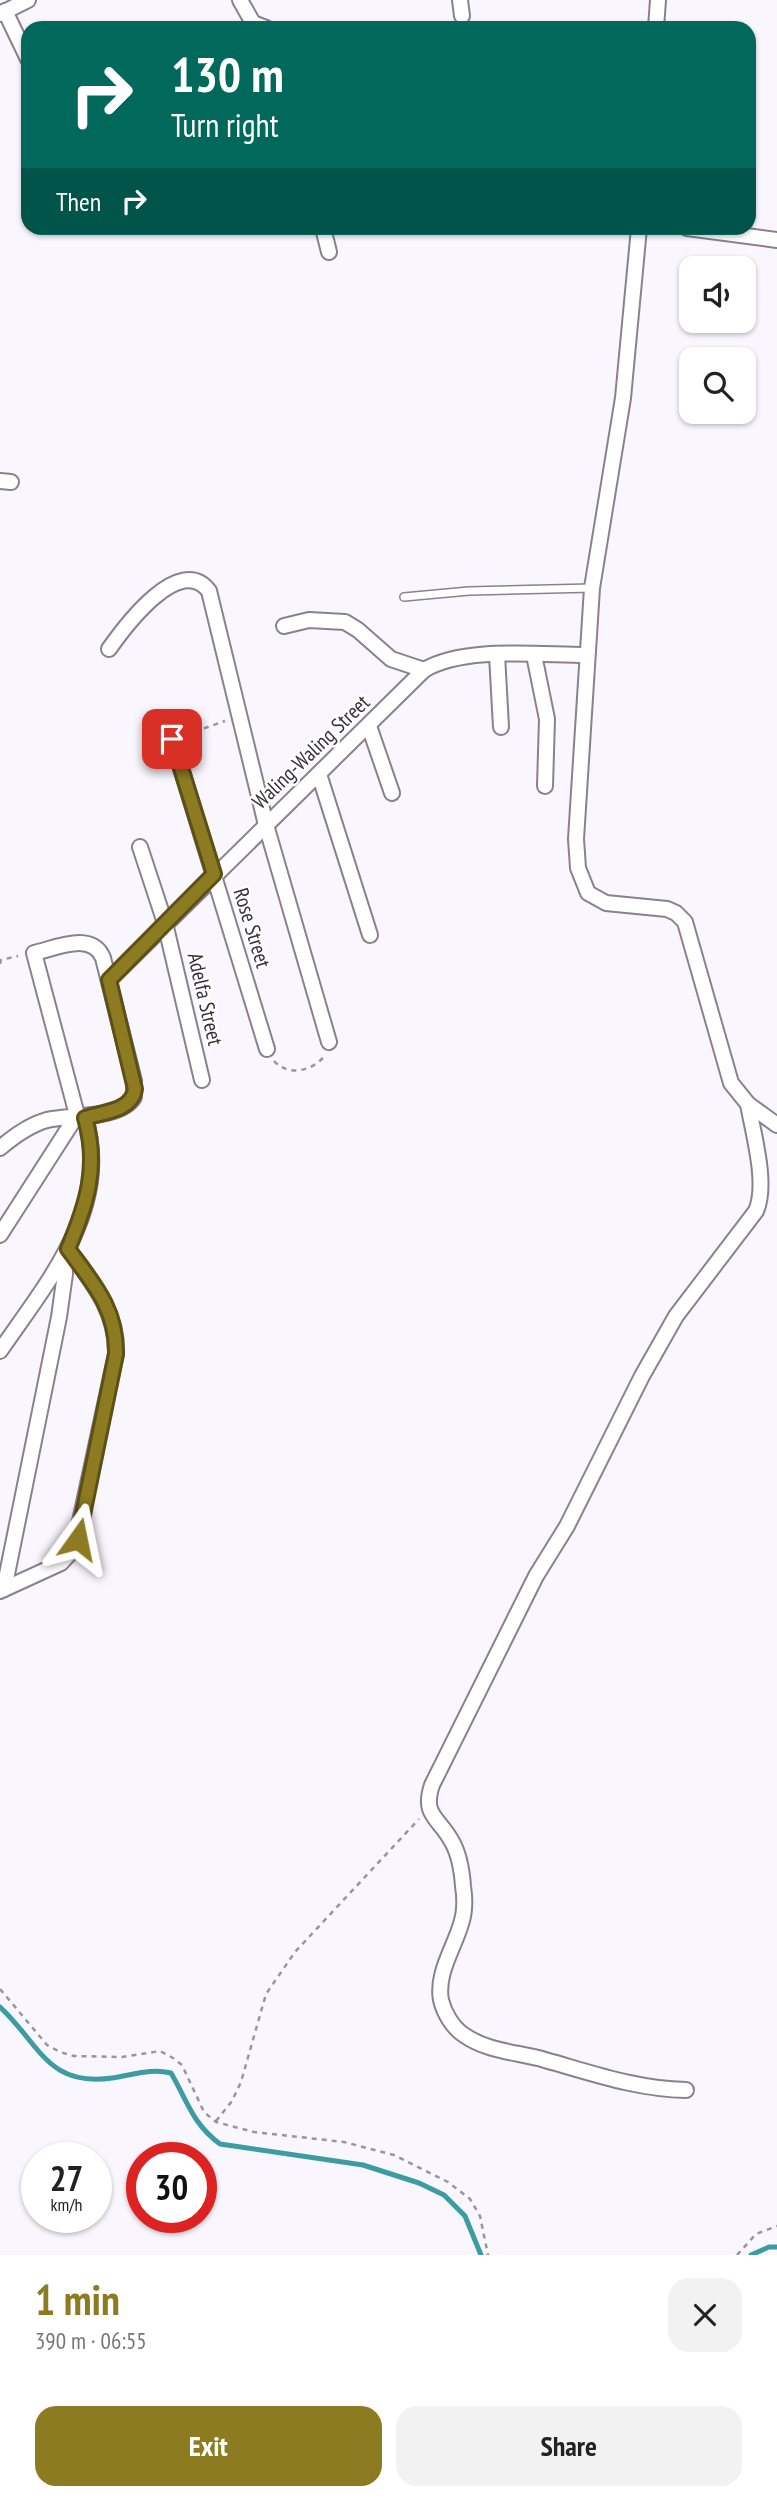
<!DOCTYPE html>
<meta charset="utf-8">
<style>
:root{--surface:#fff;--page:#f2f2f2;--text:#222;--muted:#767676;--accent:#8d7b21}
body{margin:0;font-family:"PT Sans Narrow",sans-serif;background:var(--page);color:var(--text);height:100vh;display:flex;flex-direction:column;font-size:26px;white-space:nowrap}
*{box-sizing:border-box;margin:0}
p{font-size:23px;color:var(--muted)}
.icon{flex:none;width:38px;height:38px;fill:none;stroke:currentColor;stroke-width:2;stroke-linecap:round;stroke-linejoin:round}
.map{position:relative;height:2255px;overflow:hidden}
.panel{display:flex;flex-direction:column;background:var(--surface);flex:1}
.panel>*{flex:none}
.banner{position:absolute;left:21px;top:21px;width:735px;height:214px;border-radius:21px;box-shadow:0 2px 5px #0004;background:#00695c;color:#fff;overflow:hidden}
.tools{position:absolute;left:679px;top:256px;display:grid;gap:14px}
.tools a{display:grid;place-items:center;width:77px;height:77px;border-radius:14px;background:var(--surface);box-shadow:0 2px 5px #0004;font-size:35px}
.speed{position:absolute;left:21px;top:2142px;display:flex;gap:14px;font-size:35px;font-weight:700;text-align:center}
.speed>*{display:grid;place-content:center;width:91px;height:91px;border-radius:50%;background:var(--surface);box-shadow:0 2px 5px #0004;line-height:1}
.speed small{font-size:18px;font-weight:400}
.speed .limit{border:10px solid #d22;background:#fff;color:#111}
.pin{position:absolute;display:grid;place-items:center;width:60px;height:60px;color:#fff;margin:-30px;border-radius:14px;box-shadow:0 4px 10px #0006}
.me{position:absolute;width:77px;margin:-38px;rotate:12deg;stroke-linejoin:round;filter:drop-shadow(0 0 5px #0008)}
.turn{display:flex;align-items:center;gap:24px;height:147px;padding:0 35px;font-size:32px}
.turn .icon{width:91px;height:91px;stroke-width:2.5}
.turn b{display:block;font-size:49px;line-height:60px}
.then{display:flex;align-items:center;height:66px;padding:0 35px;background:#0003;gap:14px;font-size:26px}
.round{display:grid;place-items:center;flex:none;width:74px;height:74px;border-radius:21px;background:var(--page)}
.summary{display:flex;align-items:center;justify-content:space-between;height:119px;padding:0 35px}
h1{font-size:42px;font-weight:800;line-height:52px;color:var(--accent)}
.cta{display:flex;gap:14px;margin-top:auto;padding:14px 35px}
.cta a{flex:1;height:80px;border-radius:21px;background:var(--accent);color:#fff;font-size:28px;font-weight:800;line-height:80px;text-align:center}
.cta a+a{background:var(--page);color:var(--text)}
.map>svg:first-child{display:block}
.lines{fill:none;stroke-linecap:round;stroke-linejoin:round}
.stream{stroke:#3c9ba3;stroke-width:5}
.lane-casing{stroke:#8a8091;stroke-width:10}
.street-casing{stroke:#8a8091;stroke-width:18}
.path{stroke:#99959c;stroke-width:2.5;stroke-dasharray:5 5;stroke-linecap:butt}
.lane{stroke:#fff;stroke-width:7}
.street{stroke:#fff;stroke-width:14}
.route-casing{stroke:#5c5015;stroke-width:18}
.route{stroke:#8d7b21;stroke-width:12}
.labels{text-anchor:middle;stroke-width:5;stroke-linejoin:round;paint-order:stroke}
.street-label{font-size:21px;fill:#363239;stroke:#fff}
</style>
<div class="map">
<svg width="777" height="2255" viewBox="0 0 777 2255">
<rect width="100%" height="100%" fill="#faf6fe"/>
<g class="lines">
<g class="stream">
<path d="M0 2007C40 2044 47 2087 112 2078 134 2075 150 2068 171 2073 188 2102 192 2123 220 2144L363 2165 419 2183 444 2195 465 2216 481 2255"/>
<path d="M751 2255 769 2247H777"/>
</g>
<defs>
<path id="lane" d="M404 597 469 591 592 588"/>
<g id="street">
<path d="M240 0 253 23 266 28"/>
<path d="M460 0 462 16"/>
<path d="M5 11 28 59"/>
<path d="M0 14 28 0"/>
<path d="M656 28 658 0"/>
<path d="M323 228 329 252"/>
<path d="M639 228 623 398 592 588 576 839 578 868 588 893 606 903 667 909 676 913 685 922 731 1083 748 1104 777 1125"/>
<path d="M687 228 777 240"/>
<path d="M0 481 11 482"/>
<path d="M284 626 309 620 345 622 358 630 391 659 424 670"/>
<path d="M109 649C126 625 180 553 209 591L266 825 329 1042"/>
<path d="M497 655 501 727"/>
<path d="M534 655 547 719 545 786"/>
<path d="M369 726 392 793"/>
<path d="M172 739 267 1049"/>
<path d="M319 774 370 935"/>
<path d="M140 847 165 923 202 1080"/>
<path d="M109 980 424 670C464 646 539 655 586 655"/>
<path d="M0 1148C14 1136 29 1125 47 1120 70 1114 120 1120 134 1097V1081L103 958C92 931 56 948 34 953L77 1115 0 1235"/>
<path d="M0 1351C48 1281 112 1208 85 1118"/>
<path d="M4 1589 59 1317 65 1274 64 1256"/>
<path d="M0 1591 61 1563 74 1549 116 1354C117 1311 92 1282 68 1249"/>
<path d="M686 2090C636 2089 592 2073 545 2060 518 2052 488 2052 464 2035 453 2028 444 2013 441 2000 436 1974 454 1948 461 1924 465 1912 465 1899 463 1886 462 1872 459 1853 451 1840 438 1817 422 1815 432 1785L536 1576 567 1526 642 1376 676 1316 756 1211C768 1184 753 1133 748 1104"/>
</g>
</defs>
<use href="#lane" class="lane-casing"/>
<use href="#street" class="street-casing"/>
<g class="path">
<path d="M185 735 225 721"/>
<path d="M0 964 1 960 18 956"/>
<path d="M274 1061C288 1077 314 1071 325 1055"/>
<path d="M0 1989 47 2045 60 2052 74 2056 122 2057 160 2051 173 2058 182 2065 204 2112 216 2122 254 2132 344 2142 394 2155 448 2182 470 2199 480 2216 488 2255"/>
<path d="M216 2121 232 2101 241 2082 266 1994 295 1952 419 1819"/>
<path d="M737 2255 756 2234 777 2226"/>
</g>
<use href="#lane" class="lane"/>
<use href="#street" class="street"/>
</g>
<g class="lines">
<defs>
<path id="route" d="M78 1539 116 1354C117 1309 93 1283 68 1249 87 1204 99 1166 85 1118 103 1112 132 1111 135 1089L109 980 214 874 172 739"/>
</defs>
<use href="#route" class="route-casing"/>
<use href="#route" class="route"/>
</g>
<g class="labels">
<g class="street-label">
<text transform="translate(311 752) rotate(-44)" y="7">Waling-Waling Street</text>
<text transform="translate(252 928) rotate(73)" y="7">Rose Street</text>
<text transform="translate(205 999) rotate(77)" y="7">Adelfa Street</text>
</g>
</g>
</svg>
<div class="tools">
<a><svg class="icon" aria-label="sound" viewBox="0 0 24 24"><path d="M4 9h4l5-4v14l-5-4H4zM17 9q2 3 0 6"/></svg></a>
<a><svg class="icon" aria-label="search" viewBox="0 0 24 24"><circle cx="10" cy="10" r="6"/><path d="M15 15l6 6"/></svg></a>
</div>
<div class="speed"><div>27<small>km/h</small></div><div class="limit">30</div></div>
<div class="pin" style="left:172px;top:739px;background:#d93025"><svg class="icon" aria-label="arrive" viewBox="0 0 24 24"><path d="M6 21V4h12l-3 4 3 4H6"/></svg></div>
<svg class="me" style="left:78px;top:1539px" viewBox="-20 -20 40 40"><path d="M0-17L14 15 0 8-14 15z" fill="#8d7b21" stroke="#fff" stroke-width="4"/></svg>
<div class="banner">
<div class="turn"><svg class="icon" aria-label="right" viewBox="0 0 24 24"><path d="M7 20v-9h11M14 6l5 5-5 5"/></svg><div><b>130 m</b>Turn right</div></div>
<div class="then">Then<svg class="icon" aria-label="right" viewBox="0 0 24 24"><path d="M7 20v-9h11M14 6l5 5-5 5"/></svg></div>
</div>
</div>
<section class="panel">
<div class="summary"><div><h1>1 min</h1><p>390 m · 06:55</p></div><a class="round"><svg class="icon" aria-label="close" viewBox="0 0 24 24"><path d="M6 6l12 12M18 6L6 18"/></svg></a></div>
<div class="cta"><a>Exit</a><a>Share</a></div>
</section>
